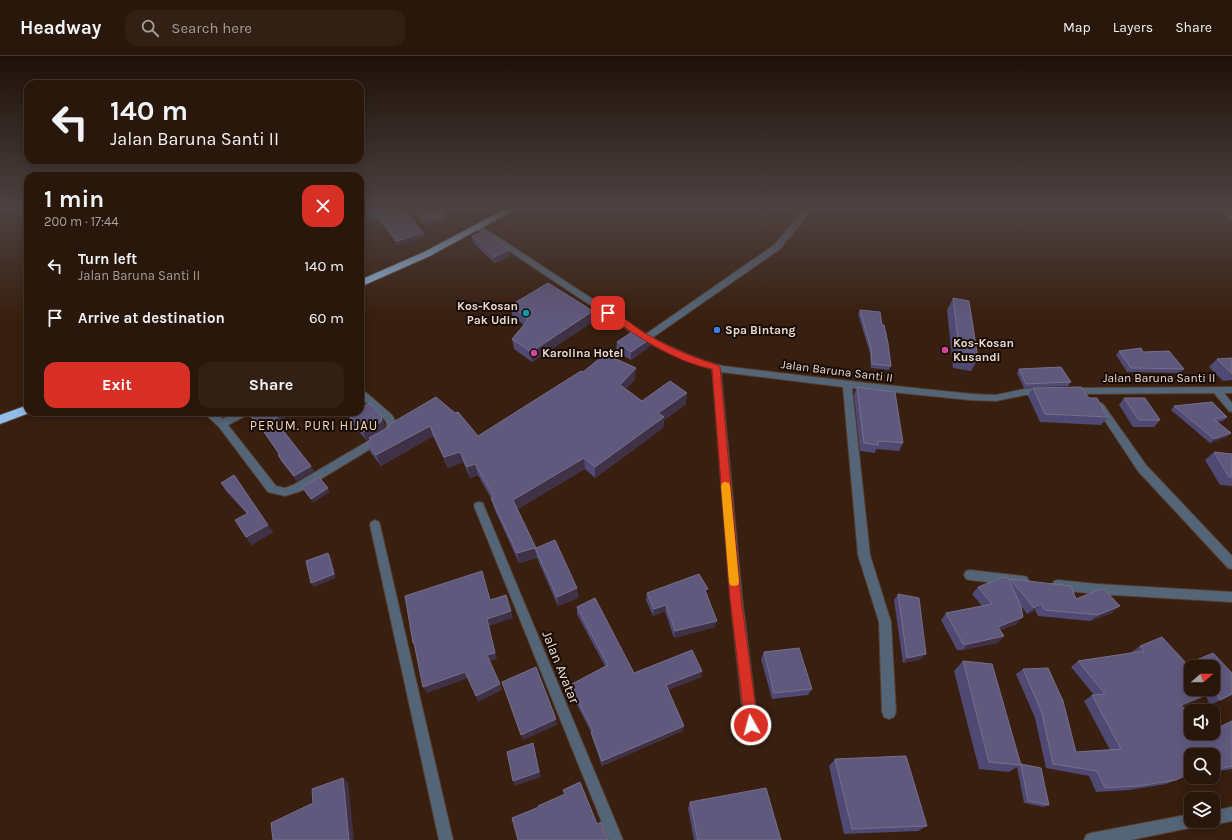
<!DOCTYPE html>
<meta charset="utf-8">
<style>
:root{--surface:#2a170b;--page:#322014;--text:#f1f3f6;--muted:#a59f9d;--line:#46362c;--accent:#d93025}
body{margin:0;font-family:Karla,sans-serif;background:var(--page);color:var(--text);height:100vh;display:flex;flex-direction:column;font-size:15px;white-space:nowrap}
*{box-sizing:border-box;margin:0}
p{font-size:13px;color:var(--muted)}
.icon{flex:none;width:22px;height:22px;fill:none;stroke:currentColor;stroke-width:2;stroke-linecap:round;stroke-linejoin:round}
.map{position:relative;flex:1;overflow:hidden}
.sheet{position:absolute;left:24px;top:116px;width:340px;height:244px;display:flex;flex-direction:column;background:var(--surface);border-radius:12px;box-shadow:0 2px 10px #0003,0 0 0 1px var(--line)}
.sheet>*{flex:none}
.guide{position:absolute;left:24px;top:24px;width:340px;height:84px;border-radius:12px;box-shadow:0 2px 10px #0003,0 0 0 1px var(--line);background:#2a170b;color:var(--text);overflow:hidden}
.needle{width:26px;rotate:70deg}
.tools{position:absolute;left:1184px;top:604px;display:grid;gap:8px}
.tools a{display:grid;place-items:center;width:36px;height:36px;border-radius:8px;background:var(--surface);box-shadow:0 2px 10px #0003,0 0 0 1px var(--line);font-size:20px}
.pin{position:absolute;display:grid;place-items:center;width:34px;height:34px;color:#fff;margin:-17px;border-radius:8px;box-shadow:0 2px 6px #0006}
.me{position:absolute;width:44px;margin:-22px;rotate:353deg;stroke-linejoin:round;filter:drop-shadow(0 0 3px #0008)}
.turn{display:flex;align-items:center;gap:14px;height:84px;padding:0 20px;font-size:18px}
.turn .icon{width:52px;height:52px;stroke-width:2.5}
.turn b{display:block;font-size:28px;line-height:34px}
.round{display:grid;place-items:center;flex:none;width:42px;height:42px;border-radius:12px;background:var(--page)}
.headline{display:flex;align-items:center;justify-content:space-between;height:68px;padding:0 20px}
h1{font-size:24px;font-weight:700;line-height:30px}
.cta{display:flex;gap:8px;margin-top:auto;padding:8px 20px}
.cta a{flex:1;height:46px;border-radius:12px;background:var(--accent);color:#fff;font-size:16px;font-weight:700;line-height:46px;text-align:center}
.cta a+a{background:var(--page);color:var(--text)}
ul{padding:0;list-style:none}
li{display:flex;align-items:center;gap:12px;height:52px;padding:0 20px}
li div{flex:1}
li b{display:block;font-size:15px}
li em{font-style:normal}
header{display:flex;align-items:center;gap:24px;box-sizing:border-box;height:56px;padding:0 20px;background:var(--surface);border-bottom:1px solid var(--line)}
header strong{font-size:19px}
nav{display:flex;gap:22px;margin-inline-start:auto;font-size:14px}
.search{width:280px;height:36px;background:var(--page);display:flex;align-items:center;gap:10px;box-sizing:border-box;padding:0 14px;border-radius:12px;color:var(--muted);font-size:15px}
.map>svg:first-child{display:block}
.water{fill:#0b4e6a}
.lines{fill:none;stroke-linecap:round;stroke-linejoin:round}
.street-casing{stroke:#553d2e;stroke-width:2}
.highway-casing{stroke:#553d2e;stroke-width:2}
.street{fill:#546577;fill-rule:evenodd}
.highway{fill:#92bde9;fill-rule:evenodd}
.wall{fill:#4f4a74}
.shaded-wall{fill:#3f3247}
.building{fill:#60597e;stroke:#766e8b;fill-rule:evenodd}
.route{fill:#d93025;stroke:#8d1f18}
.slow{fill:#f59e0b}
.culture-dot{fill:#0f9aa8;stroke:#170c06;stroke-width:1.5}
.shop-dot{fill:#3f7fe0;stroke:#170c06;stroke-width:1.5}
.hotel-dot{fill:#d1479c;stroke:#170c06;stroke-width:1.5}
.labels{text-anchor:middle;stroke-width:4;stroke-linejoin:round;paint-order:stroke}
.poi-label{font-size:12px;font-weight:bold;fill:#ecdad0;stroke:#170c06;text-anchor:start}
.street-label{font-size:12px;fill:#ecdad0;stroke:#170c06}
.neighbourhood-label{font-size:13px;letter-spacing:1px;fill:#fcdcb7;stroke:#170c06}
.near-street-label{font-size:14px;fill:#ecdad0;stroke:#170c06}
</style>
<header>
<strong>Headway</strong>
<div class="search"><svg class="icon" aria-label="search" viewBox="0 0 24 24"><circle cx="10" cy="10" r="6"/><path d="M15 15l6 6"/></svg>Search here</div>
<nav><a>Map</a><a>Layers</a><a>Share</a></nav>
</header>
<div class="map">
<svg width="1232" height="784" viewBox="0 0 1232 784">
<rect width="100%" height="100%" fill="#381f0f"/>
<path class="water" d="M361 152H409L373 165Z"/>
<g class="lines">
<defs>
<g id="street">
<path d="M806 152H813L780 193 652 282C675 293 698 304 723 310 803 320 882 329 962 337 973 338 984 339 995 339 1006 338 1041 326 1048 336L1043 339H1025L996 345 970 344 852 332 870 499 891 566 896 656 894 661 889 663 884 661 882 656 879 566 858 499 843 331 721 316 742 541 758 669 756 674 751 676 746 674 744 669 730 541 712 313 671 298 643 284 474 172 475 170H481L646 278 774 189Z"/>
<path d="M1222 152H1229L1232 157V164H1229Z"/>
<path d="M1232 331V337H1224L1232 347V356L1229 355 1214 337 1071 338 1066 335 1071 332Z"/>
<path d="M360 333 363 334 392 359 397 368 392 380 301 435 285 440 268 436 219 371 203 356H214L223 363 238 356H251L249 358 228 369 276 430 285 432 293 429 385 375 387 368 385 364 360 341Z"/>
<path d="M1100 347 1103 348 1146 409 1232 500V513L1228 512 1138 415 1095 350Z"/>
<path d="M479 446 483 447 484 450 623 784H609L474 450 475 447Z"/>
<path d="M375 464 379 466 380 469 453 784H439L370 469 371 466Z"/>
<path d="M970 514 1023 520 1027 521 1029 525 1027 529 1023 530 970 524 966 523 964 519 966 515Z"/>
<path d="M1058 524 1097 528 1232 536V546L1097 538 1058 534 1054 533 1052 529 1054 525Z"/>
<path d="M1232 751V765L1213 769 1208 767 1207 765H1213V755Z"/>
<path d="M1191 758V765H1201L1199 770 1131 784H1084L1086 779 1091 777Z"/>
</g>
<g id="highway">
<path d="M507 152H518L430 200 360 231V224L424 196Z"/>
<path d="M28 349V356H32L0 368V359Z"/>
</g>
</defs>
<use href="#street" class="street-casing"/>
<use href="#highway" class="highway-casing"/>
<use href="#street" class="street"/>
<use href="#highway" class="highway"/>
</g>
<g class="wall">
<path d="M413 152H440L446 160 447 164 424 169Z"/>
<path d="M379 162 423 177 424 181 398 189 380 166Z"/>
<path d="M472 180 509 194 510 200 495 207 473 187Z"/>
<path d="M953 242 978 303 971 315 953 312 947 254Z"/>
<path d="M511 249 594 265 532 306 514 293 512 283 524 269 512 259Z"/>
<path d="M860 254 882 269 891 310 889 314 871 312 870 297 858 258Z"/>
<path d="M650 283 649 291 631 304 616 295 617 286Z"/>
<path d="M1119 295 1143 296 1184 313 1180 317 1127 316 1116 299Z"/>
<path d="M1232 302V324L1223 325 1209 311 1217 303Z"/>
<path d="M1019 313 1071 326 1068 330 1024 332 1017 317Z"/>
<path d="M583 316 635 323 626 333 642 345 686 348 664 364 663 372 595 422 585 413 517 453 536 492 577 532 578 542 558 550 537 502 519 507 494 452 491 442 478 419 470 422 463 406 448 412 433 380 381 410 371 397 366 387 370 385 369 383 366 384 351 366 348 358 385 369 384 373 436 341 478 380Z"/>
<path d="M857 331 903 387 899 395 876 393 875 397 860 395 854 339Z"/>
<path d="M1033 332 1089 342 1108 361 1101 369 1040 366 1028 340Z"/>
<path d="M1124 342 1160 364 1154 371H1133L1119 349Z"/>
<path d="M1174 350 1227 361 1223 365 1217 366 1231 377 1227 381 1210 387 1171 354Z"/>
<path d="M248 357 285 362 279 365 286 377H285L314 415 297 425 281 405 278 399H279L266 378 251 362Z"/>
<path d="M1214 396 1232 398V430L1220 429 1205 404Z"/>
<path d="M221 427 273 476 252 489 246 481 247 458 226 435Z"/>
<path d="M1010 523 1076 543 1112 557 1090 565 1038 560 1035 554 1027 558 1020 548 1016 568 1000 574 1004 580 997 587 962 594H957L941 564 946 557 982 550 972 538 978 531 1009 524Z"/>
<path d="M647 537 707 538 715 571 674 582 665 555 653 560 646 544Z"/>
<path d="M898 538 922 603 903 607 894 544Z"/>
<path d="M577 551 634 617 701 621 668 634 684 670 682 675 602 710 592 681 591 676 570 635V629L605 610 577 558Z"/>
<path d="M1140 590 1187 608 1232 639 1210 649 1206 640 1182 650 1191 677 1214 673 1232 665V713L1213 716V699L1176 724 1166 728 1129 734 1096 736 1089 720 1046 712 1035 662 1016 618 1023 613 1076 696 1110 694 1084 645 1092 639H1094L1071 611 1078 605 1132 597V596Z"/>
<path d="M764 596 812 633 808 639 772 643 761 603Z"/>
<path d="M963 605 1021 708 1049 749 1044 751 1024 747 1017 711 1009 716 979 713 954 615Z"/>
<path d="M835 703 927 770 918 775 844 778 829 710Z"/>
<path d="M690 746 781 784H694L688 752Z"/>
</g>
<g class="shaded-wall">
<path d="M446 160 447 164 424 169 423 165Z"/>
<path d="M423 177 424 181 398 189 397 185Z"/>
<path d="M509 194 510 200 495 207 494 201Z"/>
<path d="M593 255 594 265 532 306 531 296Z"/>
<path d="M650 283 649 291 631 304V296Z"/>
<path d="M636 312 635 323 620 340V329Z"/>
<path d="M687 337 686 348 664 364 663 372 595 422V411L658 357Z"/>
<path d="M282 356 285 362 279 365 276 360Z"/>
<path d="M382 361 385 369 384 374 366 384 363 376Z"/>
<path d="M430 370 433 380 381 410 376 399Z"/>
<path d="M283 371 286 377 284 378 281 372Z"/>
<path d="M1231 377 1227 381 1210 387 1214 383Z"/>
<path d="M460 396 463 406 448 412 444 401Z"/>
<path d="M584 402 585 413 515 455 513 444Z"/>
<path d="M475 408 478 419 470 422 467 411Z"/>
<path d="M311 410 314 415 297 425 294 420Z"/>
<path d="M234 419 273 476 252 489 246 481 268 469Z"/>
<path d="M328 432 330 436 313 447 311 443Z"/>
<path d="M535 492 537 502 519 507 517 497Z"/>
<path d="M328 497 331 501 336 522 314 531 311 527Z"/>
<path d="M577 532 578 542 558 550 557 541Z"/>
<path d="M1041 548 1035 554 1027 558 1034 552Z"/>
<path d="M666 549 665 555 653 560 654 553Z"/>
<path d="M1120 550 1112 557 1090 565 1098 559Z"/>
<path d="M511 555 513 562 489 570 497 603 489 605 487 599V563Z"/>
<path d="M1023 561 1016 568 992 578 998 571Z"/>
<path d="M717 565 715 571 674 582 675 575Z"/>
<path d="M1004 580 997 587 962 594 968 588Z"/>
<path d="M926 598 922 603 903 607 907 602Z"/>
<path d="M702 615 701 621 665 635 666 629Z"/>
<path d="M465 616 468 622 427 637 423 631Z"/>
<path d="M500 628 502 634 478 646 476 640Z"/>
<path d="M1215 635 1206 640 1172 654 1181 649Z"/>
<path d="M1232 638V639L1210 649Z"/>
<path d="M556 663 557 669 523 684 521 679Z"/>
<path d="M684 670 682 675 602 710V705Z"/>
<path d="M533 687 541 721 515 730 513 725Z"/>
<path d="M343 722 348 727 354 784H349Z"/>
</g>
<g class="building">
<path d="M414 152H440L446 160 423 165Z"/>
<path d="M407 157 423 177 397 185 379 162Z"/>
<path d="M485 175 509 194 494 201 472 180Z"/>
<path d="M548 227 593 255 531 296 512 283 528 264 511 249Z"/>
<path d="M953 242 969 245 978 303 960 300Z"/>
<path d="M860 254 880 256 882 269H884L888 287 891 310 872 308 871 293Z"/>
<path d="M635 274 650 283 631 296 617 286Z"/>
<path d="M1141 292 1143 296 1169 295 1184 313 1131 312 1119 295Z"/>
<path d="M605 298 636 312 620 329 642 345 670 325 687 337 658 357 664 361 595 411 584 402 513 444 536 492 555 484 577 532 557 541 535 492 517 497 491 442 494 441 475 408 467 411 460 396 444 401 430 370 376 399 366 387 371 384 369 382 389 371 390 368 436 341 455 357 458 356 478 380 581 315 583 316Z"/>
<path d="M1232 302V317H1231L1217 303Z"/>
<path d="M1061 311 1071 326 1026 328 1019 313Z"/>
<path d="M857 331 895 336 903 387 878 385V389L864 387Z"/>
<path d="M1081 331 1089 342H1097L1108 361 1045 358 1033 332Z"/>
<path d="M1124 342H1145L1160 364H1139Z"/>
<path d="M1212 346 1227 361 1214 363 1231 377 1214 383 1174 350Z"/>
<path d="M370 347 382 361 381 366 363 376 348 358 351 356H360V352Z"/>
<path d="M249 356H282L276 360 283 371 281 372 311 410 294 420 278 399H280L262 373 248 357Z"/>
<path d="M1214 396 1232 398V421H1229Z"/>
<path d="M234 419 268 469 246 481 235 464 248 457 221 427Z"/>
<path d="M319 421 328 432 311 443 302 431Z"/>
<path d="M328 497 334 518 311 527 306 505Z"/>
<path d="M482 515 490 544 506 539 511 555 487 563 495 597 487 599 500 628 476 640 465 616 423 631 414 587H413L405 540Z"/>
<path d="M699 518 708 533 705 534 717 565 675 575 666 549 654 553 647 537Z"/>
<path d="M1003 521 1008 522 1021 550 1023 561 998 571 1004 580 968 588H963L946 557 992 548 978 531Z"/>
<path d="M1010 523 1071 530 1076 543 1101 533H1104L1120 550 1098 559 1045 554 1041 548 1034 552Z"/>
<path d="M898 538 919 542 926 598 907 602Z"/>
<path d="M595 542 634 617 692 594 702 615 666 629 684 670 602 705 591 676 593 675 570 629 608 609 577 551Z"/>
<path d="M1162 581 1187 608 1213 597 1232 617V638L1220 644 1215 635 1181 649 1191 660V677H1213V674L1232 665V710L1213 714V699H1191V717L1176 724 1138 730 1105 732 1097 715 1053 708 1042 657 1023 613 1048 612 1063 645 1076 696 1121 693 1092 639 1105 638 1078 605 1144 595 1140 590ZM1191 611H1213V633H1191Z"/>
<path d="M799 592 812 633 774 637 764 596Z"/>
<path d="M963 605 992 608 1021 709 989 706Z"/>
<path d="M536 611 556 663 521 679 502 626Z"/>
<path d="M533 687 539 716 513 725 507 696Z"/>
<path d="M906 700 927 770 852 773 835 703Z"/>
<path d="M1021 708 1041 712 1049 749 1028 745Z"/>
<path d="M343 722 349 784H273L271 767 313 747 312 733Z"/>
<path d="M580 726 597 768 601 766 608 784H518L512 762 539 751 538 750 565 738 563 734Z"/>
<path d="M766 732 781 784H698L690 746Z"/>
</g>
<linearGradient id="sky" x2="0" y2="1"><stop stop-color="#1f1108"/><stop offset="0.58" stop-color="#4d4242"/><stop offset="1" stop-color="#4d4242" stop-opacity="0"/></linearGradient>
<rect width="1232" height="262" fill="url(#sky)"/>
<path class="route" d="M608 254C623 259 636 273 650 280 672 293 695 302 718 309L720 311 741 542 758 669 756 674 751 675 747 674 745 669 730 542 712 313C674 306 636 279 605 258V255Z"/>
<path class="slow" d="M725 426 729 427 730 430 739 526 738 529 734 530 730 529 729 526 721 430 722 427Z"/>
<circle class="culture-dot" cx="526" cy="257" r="4"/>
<circle class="shop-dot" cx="717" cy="274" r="4"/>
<g class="hotel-dot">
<circle cx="945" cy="294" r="4"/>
<circle cx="534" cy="297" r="4"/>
</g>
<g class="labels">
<g class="poi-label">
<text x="518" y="254" text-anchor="end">Kos-Kosan<tspan x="518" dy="14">Pak Udin</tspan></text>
<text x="725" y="278">Spa Bintang</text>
<text x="953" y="291">Kos-Kosan<tspan x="953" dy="14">Kusandi</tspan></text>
<text x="542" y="301">Karolina Hotel</text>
</g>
<g class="street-label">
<text transform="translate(837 315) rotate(7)" y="4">Jalan Baruna Santi II</text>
<text x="1159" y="326">Jalan Baruna Santi II</text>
</g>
<g class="neighbourhood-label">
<text x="314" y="374">PERUM. PURI HIJAU</text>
</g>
<g class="near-street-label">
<text transform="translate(561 611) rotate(68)" y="5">Jalan Avatar</text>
</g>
</g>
</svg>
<div class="tools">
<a><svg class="needle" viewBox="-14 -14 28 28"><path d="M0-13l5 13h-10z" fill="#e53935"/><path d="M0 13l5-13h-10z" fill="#a59f9d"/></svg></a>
<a><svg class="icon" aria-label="sound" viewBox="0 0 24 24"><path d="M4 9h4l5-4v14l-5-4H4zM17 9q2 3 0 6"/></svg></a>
<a><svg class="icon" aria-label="search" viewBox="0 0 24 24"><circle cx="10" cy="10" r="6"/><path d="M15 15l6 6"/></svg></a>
<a><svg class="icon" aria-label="layers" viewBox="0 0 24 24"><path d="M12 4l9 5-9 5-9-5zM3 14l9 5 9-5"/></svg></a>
</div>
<div class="pin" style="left:608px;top:257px;background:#d93025"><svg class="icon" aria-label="arrive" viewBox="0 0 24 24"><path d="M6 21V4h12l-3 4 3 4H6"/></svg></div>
<svg class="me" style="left:751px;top:669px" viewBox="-20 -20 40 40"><circle r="17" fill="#d93025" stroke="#fff" stroke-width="3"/><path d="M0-11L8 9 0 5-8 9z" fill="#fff"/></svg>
<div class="guide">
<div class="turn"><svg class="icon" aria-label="left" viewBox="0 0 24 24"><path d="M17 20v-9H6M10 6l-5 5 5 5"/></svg><div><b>140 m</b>Jalan Baruna Santi II</div></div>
</div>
<section class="sheet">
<div class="headline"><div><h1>1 min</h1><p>200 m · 17:44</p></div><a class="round" style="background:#d93025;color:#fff"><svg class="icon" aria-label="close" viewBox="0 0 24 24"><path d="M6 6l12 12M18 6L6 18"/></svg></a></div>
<ul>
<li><svg class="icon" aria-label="left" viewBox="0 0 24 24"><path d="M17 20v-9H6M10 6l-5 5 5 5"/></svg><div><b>Turn left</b><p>Jalan Baruna Santi II</p></div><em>140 m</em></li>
<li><svg class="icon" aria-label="arrive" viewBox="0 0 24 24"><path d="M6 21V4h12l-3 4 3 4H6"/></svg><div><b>Arrive at destination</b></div><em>60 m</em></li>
</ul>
<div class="cta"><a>Exit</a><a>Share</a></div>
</section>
</div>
